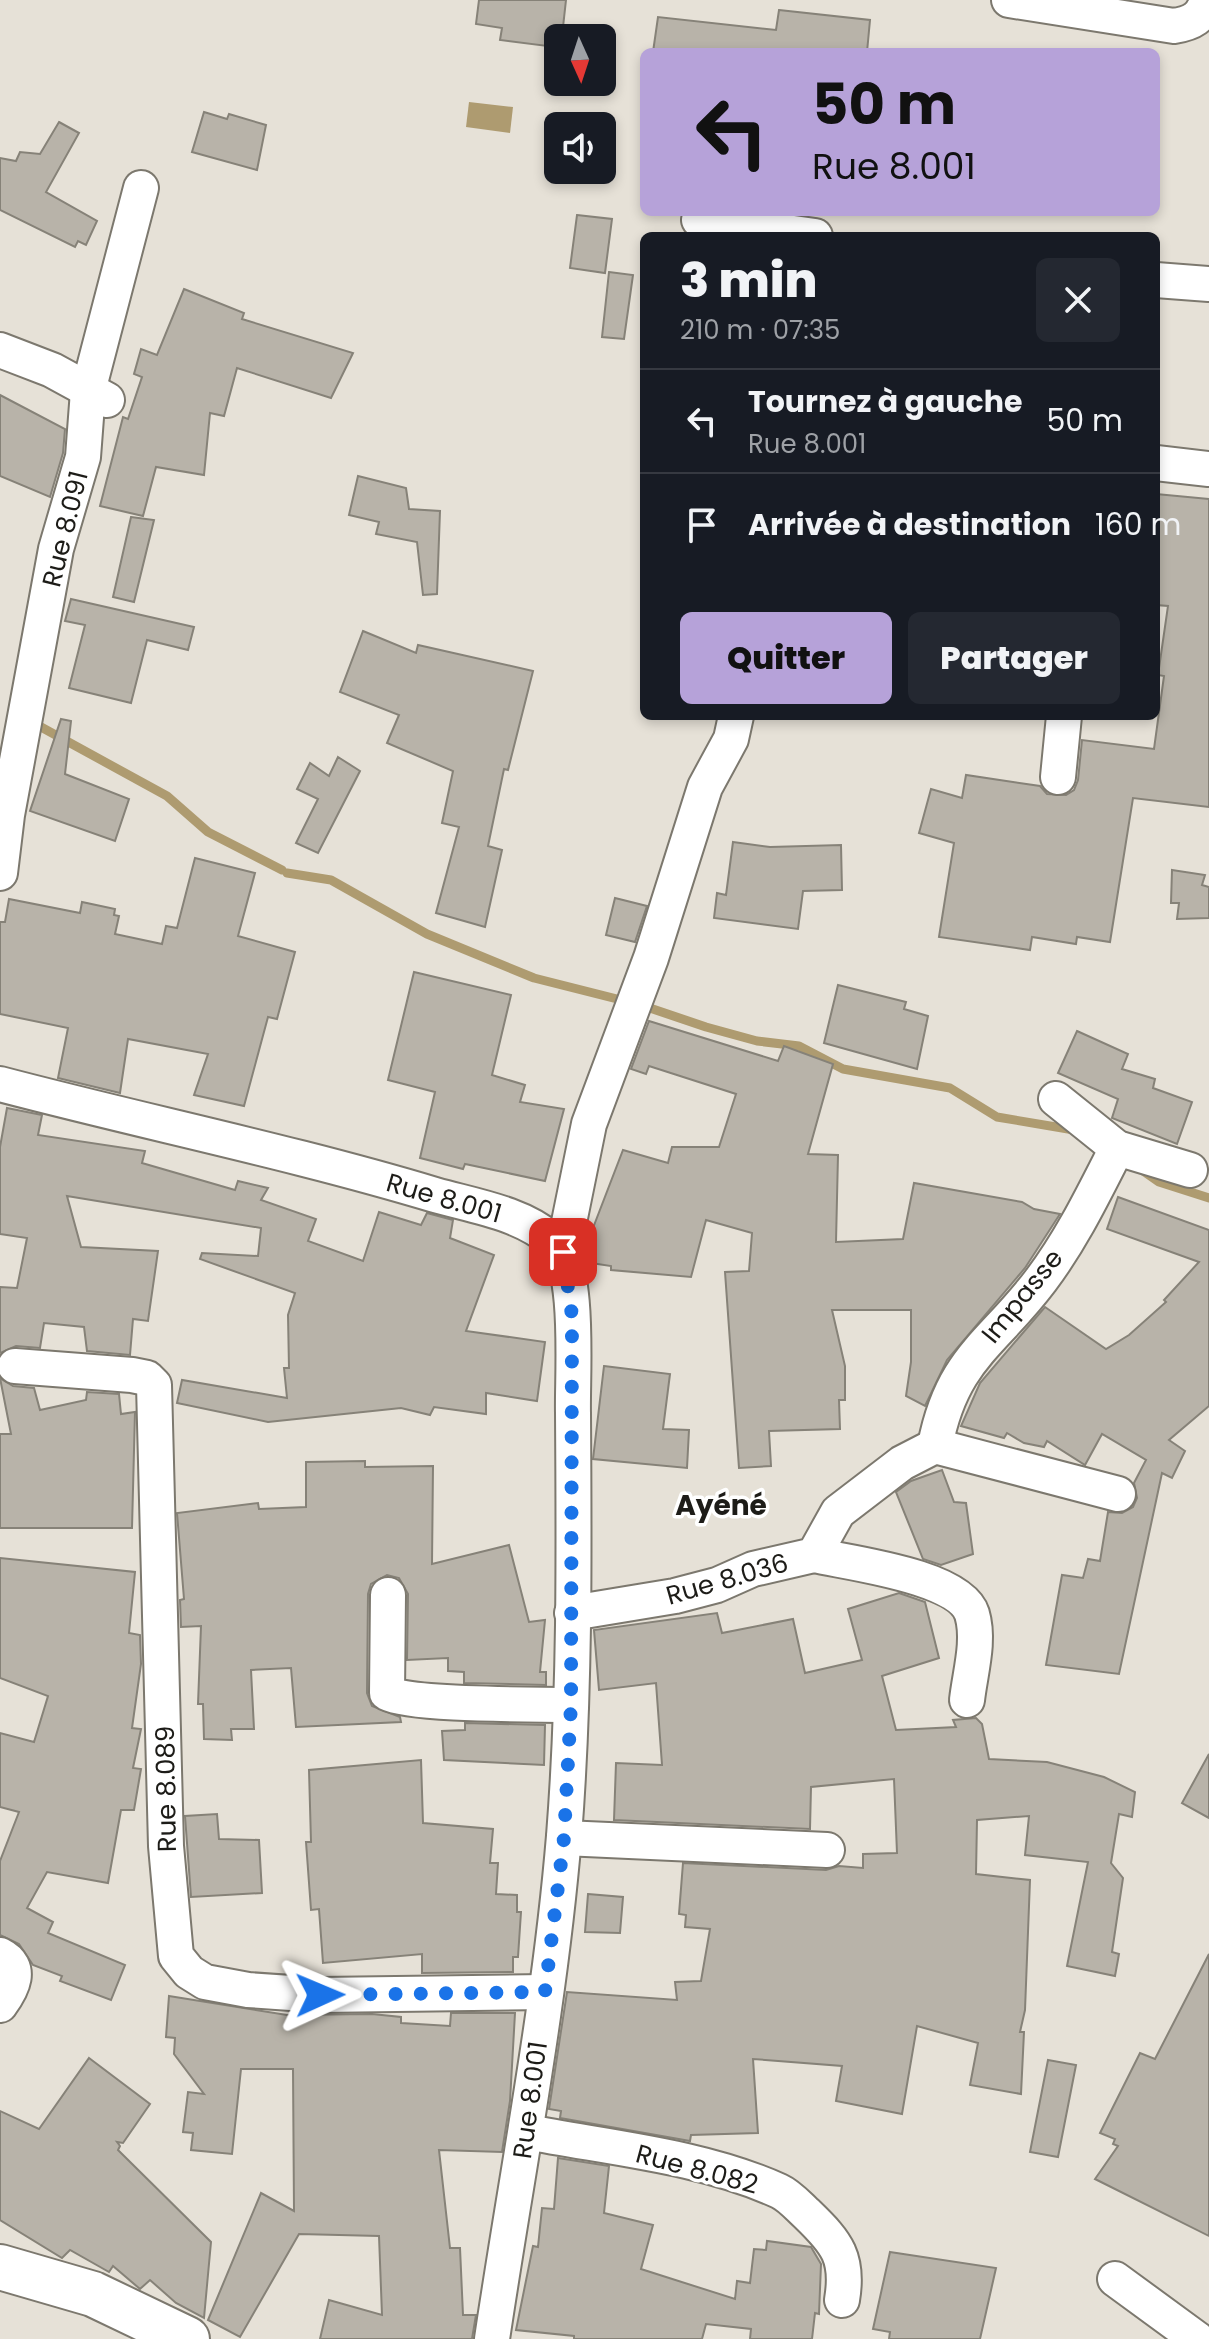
<!DOCTYPE html>
<html lang="fr">
<meta charset="utf-8">
<style>
:root{--surface:#171b24;--page:#242831;--text:#f1f3f6;--muted:#9ea1a6;--line:#363941;--accent:#b6a2d9}
body{margin:0;font-family:Poppins,sans-serif;background:var(--page);color:var(--text);height:100vh;display:flex;flex-direction:column;font-size:30px;white-space:nowrap}
*{box-sizing:border-box;margin:0}
p{font-size:26px;color:var(--muted)}
.icon{flex:none;width:44px;height:44px;fill:none;stroke:currentColor;stroke-width:2;stroke-linecap:round;stroke-linejoin:round}
.map{position:relative;flex:1;overflow:hidden}
.panel{position:absolute;left:640px;top:232px;width:520px;height:488px;display:flex;flex-direction:column;background:var(--surface);border-radius:12px;box-shadow:0 4px 12px #0003}
.panel>*{flex:none}
.guide{position:absolute;left:640px;top:48px;width:520px;height:168px;border-radius:12px;box-shadow:0 4px 12px #0003;background:#b6a2d9;color:#111;overflow:hidden}
.needle{width:52px;rotate:177deg}
.controls{position:absolute;left:544px;top:24px;display:grid;gap:16px}
.controls a{display:grid;place-items:center;width:72px;height:72px;border-radius:12px;background:var(--surface);box-shadow:0 4px 12px #0003;font-size:40px}
.pin{position:absolute;display:grid;place-items:center;width:68px;height:68px;color:#fff;margin:-34px;border-radius:16px;box-shadow:0 4px 12px #0006}
.me{position:absolute;width:88px;margin:-44px;rotate:89deg;stroke-linejoin:round;filter:drop-shadow(0 0 6px #0008)}
.turn{display:flex;align-items:center;gap:28px;height:168px;padding:0 40px;font-size:36px}
.turn .icon{width:104px;height:104px;stroke-width:2.5}
.turn b{display:block;font-size:56px;line-height:68px}
.round{display:grid;place-items:center;flex:none;width:84px;height:84px;border-radius:12px;background:var(--page)}
.summary{display:flex;align-items:center;justify-content:space-between;height:136px;padding:0 40px}
h1{font-size:48px;font-weight:800;line-height:60px}
.primary-button{display:flex;gap:16px;margin-top:auto;padding:16px 40px}
.primary-button a{flex:1;height:92px;border-radius:12px;background:var(--accent);color:#111;font-size:32px;font-weight:800;line-height:92px;text-align:center}
.primary-button a+a{background:var(--page);color:var(--text)}
ul{padding:0;list-style:none}
li{display:flex;align-items:center;gap:24px;height:104px;padding:0 40px;border-top:2px solid var(--line)}
li div{flex:1}
li b{display:block;font-size:30px}
li em{font-style:normal}
.map>svg:first-child{display:block}
.water{fill:#ae9b70}
.lines{fill:none;stroke-linecap:round;stroke-linejoin:round}
.stream{stroke:#ae9b70;stroke-width:9}
.building{fill:#b8b3a9;stroke:#868278;stroke-width:2}
.street-casing{stroke:#7c786e;stroke-width:38}
.secondary-casing{stroke:#7c786e;stroke-width:48}
.street{stroke:#fff;stroke-width:34}
.secondary{stroke:#fff;stroke-width:44}
.route{stroke:#1a73e8;stroke-width:14;stroke-dasharray:0 25.2}
.labels{text-anchor:middle;stroke-width:7;stroke-linejoin:round;paint-order:stroke}
.street-label{font-size:26px;fill:#1d1c18;stroke:#fff}
.neighbourhood-label{font-size:28px;font-weight:bold;fill:#1d1c18;stroke:#fff}
</style>
<div class="map">
<svg width="1209" height="2339" viewBox="0 0 1209 2339">
<rect width="100%" height="100%" fill="#e6e1d7"/>
<path class="water" d="M469 102 513 107 510 133 466 127Z"/>
<g class="lines">
<g class="stream">
<path d="M41 727 167 796 208 832 282 870"/>
<path d="M287 873 331 880 427 934 534 978 629 1002"/>
<path d="M641 1005 706 1027 757 1041 799 1046 843 1069 950 1088 997 1117 1074 1130"/>
<path d="M1139 1168 1159 1182 1209 1198"/>
</g>
</g>
<g class="building">
<path d="M479 0H566L562 36 549 34 547 46 500 40 502 28 476 24Z"/>
<path d="M779 10 870 20 867 52H653L658 17 776 30Z"/>
<path d="M204 112 227 119 229 114 266 125 257 170 192 152Z"/>
<path d="M59 122 79 133 46 192 97 221 86 245 78 241 75 247 0 210V158L16 161 20 152 40 154Z"/>
<path d="M577 215 612 219 605 273 570 268Z"/>
<path d="M609 272 633 275 624 339 602 337Z"/>
<path d="M184 289 244 313 242 319 353 353 331 398 237 368 224 416 210 413 204 475 156 467 143 516 100 506 123 417 128 419 142 377 134 374 141 349 157 355Z"/>
<path d="M0 395 65 429 63 453 50 497 0 476Z"/>
<path d="M358 476 406 488 409 509 440 511 437 594 423 595 417 542 376 534 379 522 349 515Z"/>
<path d="M1156 494 1209 499V807L1133 798 1110 942 1077 937 1076 944 1032 937 1030 950 939 937 954 843 919 833 931 789 962 798 966 775 1040 786 1047 794 1066 795 1074 790 1078 780 1082 740 1154 749 1164 676 1158 675 1168 606 1156 605Z"/>
<path d="M131 517 154 520 134 602 113 597Z"/>
<path d="M71 599 194 627 188 650 147 640 131 703 69 688 85 625 65 621Z"/>
<path d="M363 631 416 653 418 645 533 671 508 770 504 769 488 846 502 850 485 927 436 913 459 827 442 823 453 771 387 743 399 715 340 692Z"/>
<path d="M61 719 71 721 65 774 129 799 115 841 30 811Z"/>
<path d="M338 757 360 771 318 853 296 843 318 799 297 789 310 763 329 776Z"/>
<path d="M733 842 770 847 841 845 842 890 803 891 798 929 714 918 717 893 726 895Z"/>
<path d="M195 858 255 873 238 936 295 952 277 1019 268 1017 244 1106 194 1095 208 1054 128 1039 120 1093 58 1078 68 1028 0 1014V922H5L9 899 80 913 82 902 115 909 114 915 119 916 115 934 162 944 166 926 177 928Z"/>
<path d="M1172 870 1205 875 1202 885 1209 887V918L1177 919 1179 903H1171Z"/>
<path d="M615 898 647 906 635 942 606 935Z"/>
<path d="M414 972 511 995 492 1075 525 1085 520 1102 564 1109 545 1181 465 1164 463 1169 420 1158 435 1092 388 1080Z"/>
<path d="M838 985 906 1002 904 1009 928 1016 917 1069 824 1043Z"/>
<path d="M649 1021 778 1061 784 1046 833 1064 808 1154 838 1155 836 1242 903 1239 914 1183 1022 1202 1034 1209 1060 1214 1025 1268 947 1360 925 1406 906 1396 911 1362V1310H832L845 1366V1400H839L840 1429 769 1431 771 1466 739 1468 725 1272 749 1271 752 1233 706 1220 691 1277 611 1270V1266L585 1262 583 1254 623 1150 668 1163 672 1147H719L736 1094 649 1066 646 1074 631 1069Z"/>
<path d="M1077 1031 1128 1054 1122 1069 1155 1079 1153 1088 1192 1102 1177 1144 1112 1118 1118 1099 1058 1073Z"/>
<path d="M7 1108 42 1115 38 1135 145 1151 142 1163 235 1190 238 1181 268 1188 261 1200 316 1219 308 1241 363 1261 379 1212 421 1225 427 1213 453 1220 450 1238 494 1255 466 1331 545 1342 537 1401 486 1393V1414L434 1407 430 1415 401 1408 268 1422 177 1403 182 1380 287 1398 284 1368H289L288 1315 295 1293 200 1259 202 1253 258 1256 261 1228 67 1196 81 1247 158 1251 148 1321 133 1319 130 1355 87 1351 84 1327 44 1323 40 1348 16 1346 0 1353V1287L17 1288 27 1238 0 1234V1147Z"/>
<path d="M1118 1197 1209 1230V1406L1169 1440 1185 1451 1172 1478 1162 1473 1119 1674 1046 1665 1062 1575 1083 1578 1088 1559 1100 1561 1108 1512 1122 1513 1133 1507 1137 1498 1134 1483 1146 1460 1102 1434 1085 1465 1047 1441 1044 1447 1024 1443 1007 1433 1004 1438 961 1426 980 1383 1045 1307 1106 1349 1129 1335 1166 1302 1164 1300 1199 1262 1107 1229Z"/>
<path d="M604 1366 670 1374 663 1429 689 1430 687 1468 593 1459Z"/>
<path d="M0 1378 13 1386 34 1388 40 1410 86 1400 87 1392 119 1394 121 1414 135 1412 132 1528H0V1434H11Z"/>
<path d="M365 1461V1467L433 1466 432 1564 509 1545 529 1622 545 1620 540 1672H546V1685L464 1683V1672L448 1671V1658L407 1660 408 1594 399 1578 387 1575 371 1584 368 1594 367 1693 372 1706 400 1717 401 1722 296 1727 291 1668 251 1670 254 1729H231L232 1740 204 1739 203 1704H198L201 1626 181 1627 180 1600 184 1599 177 1513 258 1503 259 1509 306 1507V1462Z"/>
<path d="M942 1470 954 1502 966 1503 973 1554 941 1565 923 1559 896 1492 911 1481Z"/>
<path d="M0 1558 135 1572 129 1633 140 1635 141 1664 132 1728 141 1729 133 1768 141 1769 134 1810H121L108 1883 47 1872 27 1908 53 1922 48 1933 125 1965 111 2000 60 1981 62 1976 33 1965 19 1944 0 1935V1861L19 1812 0 1807V1733L34 1742 48 1696 0 1678Z"/>
<path d="M899 1593 925 1602 939 1658 882 1676 896 1730 956 1727 953 1720 976 1718 982 1724 989 1759 1047 1762 1104 1777 1135 1792 1132 1817 1119 1814 1111 1863 1123 1878 1112 1952 1119 1954 1115 1976 1067 1966 1088 1862 1025 1855 1029 1816 977 1820 976 1874 1030 1880 1025 2010 1020 2032H1024L1021 2094 970 2085 978 2043 917 2026 902 2114 836 2101 842 2066 753 2059 758 2133 691 2135 690 2141 560 2118 561 2111 549 2109 567 1992 677 2000 675 1982 701 1981 710 1929 685 1927 686 1915 679 1914 683 1863 826 1870 839 1866 863 1868V1854L897 1853 894 1779 811 1787 810 1829 614 1820 616 1763 662 1765 656 1683 599 1690 594 1630 717 1613 722 1633 793 1619 805 1673 862 1660 848 1609Z"/>
<path d="M465 1723 545 1725 544 1765 444 1760 442 1731 465 1730Z"/>
<path d="M1209 1754V1818L1182 1803Z"/>
<path d="M421 1760 423 1823 493 1829 490 1863H498L496 1894 517 1895V1912H521L518 1957H513V1972L422 1973V1954L323 1963 319 1909 311 1910 306 1842H311L309 1770Z"/>
<path d="M217 1814 219 1839 259 1840 262 1893 191 1897 185 1816Z"/>
<path d="M588 1894 623 1897 620 1933 585 1932Z"/>
<path d="M1209 1954V2236L1095 2179 1118 2146 1113 2144 1115 2139 1100 2133 1140 2053 1155 2059Z"/>
<path d="M169 1996 287 2015 372 2014 401 2017V2023L450 2026 451 2013H515L510 2101 502 2152 439 2150 450 2248H460L463 2315H476L472 2339H320L329 2300 382 2315 379 2236 299 2234 240 2337 208 2320 261 2193 294 2211 293 2069H241L232 2154 191 2150 193 2133 183 2132 188 2092 204 2094 174 2054 175 2038 166 2037Z"/>
<path d="M89 2058 150 2104 123 2143 117 2142 120 2146 118 2150 211 2242 204 2318 176 2303 150 2280 140 2289 113 2266 109 2272 70 2250 62 2258 0 2220V2111L39 2129Z"/>
<path d="M1048 2060 1076 2065 1058 2157 1030 2152Z"/>
<path d="M558 2158 609 2166 604 2213 653 2225 641 2269 735 2299 737 2281 750 2283 754 2249 766 2250 767 2241 811 2247 821 2264 819 2314 815 2313 812 2339H750L751 2329 706 2324 702 2339H574V2336L516 2330 533 2246 538 2247 542 2208 554 2209Z"/>
<path d="M890 2252 996 2268 980 2339H889L890 2332 873 2329Z"/>
</g>
<g class="lines">
<defs>
<g id="street">
<path d="M1009 0 1174 26C1192 23 1202 18 1207 0"/>
<path d="M699 220 815 236"/>
<path d="M1156 280 1209 284"/>
<path d="M0 350 52 370 107 400"/>
<path d="M1156 463 1209 469"/>
<path d="M1058 777 1064 716"/>
<path d="M0 873 7 815 56 549 83 457 88 391 141 188"/>
<path d="M0 1084C144 1122 292 1152 435 1195 474 1206 521 1213 552 1240 581 1265 572 1375 573 1413 574 1554 575 1696 564 1836 550 2005 517 2172 492 2339"/>
<path d="M1056 1099 1117 1148 1190 1170"/>
<path d="M563 1252 589 1124 651 958 705 787 731 739 736 716"/>
<path d="M15 1366 132 1375 147 1378 154 1385 166 1846 176 1956 189 1972 205 1982 248 1990 320 1995 545 1992"/>
<path d="M935 1446C952 1358 992 1345 1041 1280 1072 1239 1094 1193 1117 1148"/>
<path d="M814 1555C849 1563 960 1576 972 1614 980 1641 970 1673 967 1700"/>
<path d="M388 1595 387 1693C413 1706 535 1704 571 1705"/>
<path d="M572 1613 675 1596 717 1585 753 1569 814 1555 838 1512 902 1463 935 1446 1118 1494"/>
<path d="M564 1838 827 1850"/>
<path d="M0 1955C24 1967 12 1989 0 2005"/>
<path d="M527 2132C610 2148 702 2156 779 2191 790 2196 799 2207 808 2215 837 2243 849 2258 842 2300"/>
<path d="M1115 2279 1197 2339"/>
</g>
<path id="secondary" d="M0 2267 93 2294 187 2339"/>
</defs>
<use href="#street" class="street-casing"/>
<use href="#secondary" class="secondary-casing"/>
<use href="#street" class="street"/>
<use href="#secondary" class="secondary"/>
</g>
<g class="lines">
<path class="route" d="M320 1995 545 1992 564 1838 571 1705 572 1316 563 1252"/>
</g>
<g class="labels">
<g class="street-label">
<text transform="translate(65 529) rotate(-76)" y="9">Rue 8.091</text>
<text transform="translate(444 1198) rotate(16)" y="9">Rue 8.001</text>
<text transform="translate(1022 1296) rotate(-51)" y="9">Impasse</text>
<text transform="translate(727 1579) rotate(-16)" y="9">Rue 8.036</text>
<text transform="translate(166 1789) rotate(-91)" y="9">Rue 8.089</text>
<text transform="translate(530 2100) rotate(-82)" y="9">Rue 8.001</text>
<text transform="translate(697 2169) rotate(15)" y="9">Rue 8.082</text>
</g>
<g class="neighbourhood-label">
<text x="721" y="1515">Ayéné</text>
</g>
</g>
</svg>
<div class="controls">
<a><svg class="needle" viewBox="-14 -14 28 28"><path d="M0-13l5 13h-10z" fill="#e53935"/><path d="M0 13l5-13h-10z" fill="#9ea1a6"/></svg></a>
<a><svg class="icon" aria-label="sound" viewBox="0 0 24 24"><path d="M4 9h4l5-4v14l-5-4H4zM17 9q2 3 0 6"/></svg></a>
</div>
<div class="pin" style="left:563px;top:1252px;background:#d93025"><svg class="icon" aria-label="arrive" viewBox="0 0 24 24"><path d="M6 21V4h12l-3 4 3 4H6"/></svg></div>
<svg class="me" style="left:320px;top:1995px" viewBox="-20 -20 40 40"><path d="M0-17L14 15 0 8-14 15z" fill="#1a73e8" stroke="#fff" stroke-width="4"/></svg>
<div class="guide">
<div class="turn"><svg class="icon" aria-label="left" viewBox="0 0 24 24"><path d="M17 20v-9H6M10 6l-5 5 5 5"/></svg><div><b>50 m</b>Rue 8.001</div></div>
</div>
<section class="panel">
<div class="summary"><div><h1>3 min</h1><p>210 m · 07:35</p></div><a class="round"><svg class="icon" aria-label="close" viewBox="0 0 24 24"><path d="M6 6l12 12M18 6L6 18"/></svg></a></div>
<ul>
<li><svg class="icon" aria-label="left" viewBox="0 0 24 24"><path d="M17 20v-9H6M10 6l-5 5 5 5"/></svg><div><b>Tournez à gauche</b><p>Rue 8.001</p></div><em>50 m</em></li>
<li><svg class="icon" aria-label="arrive" viewBox="0 0 24 24"><path d="M6 21V4h12l-3 4 3 4H6"/></svg><div><b>Arrivée à destination</b></div><em>160 m</em></li>
</ul>
<div class="primary-button"><a>Quitter</a><a>Partager</a></div>
</section>
</div>
